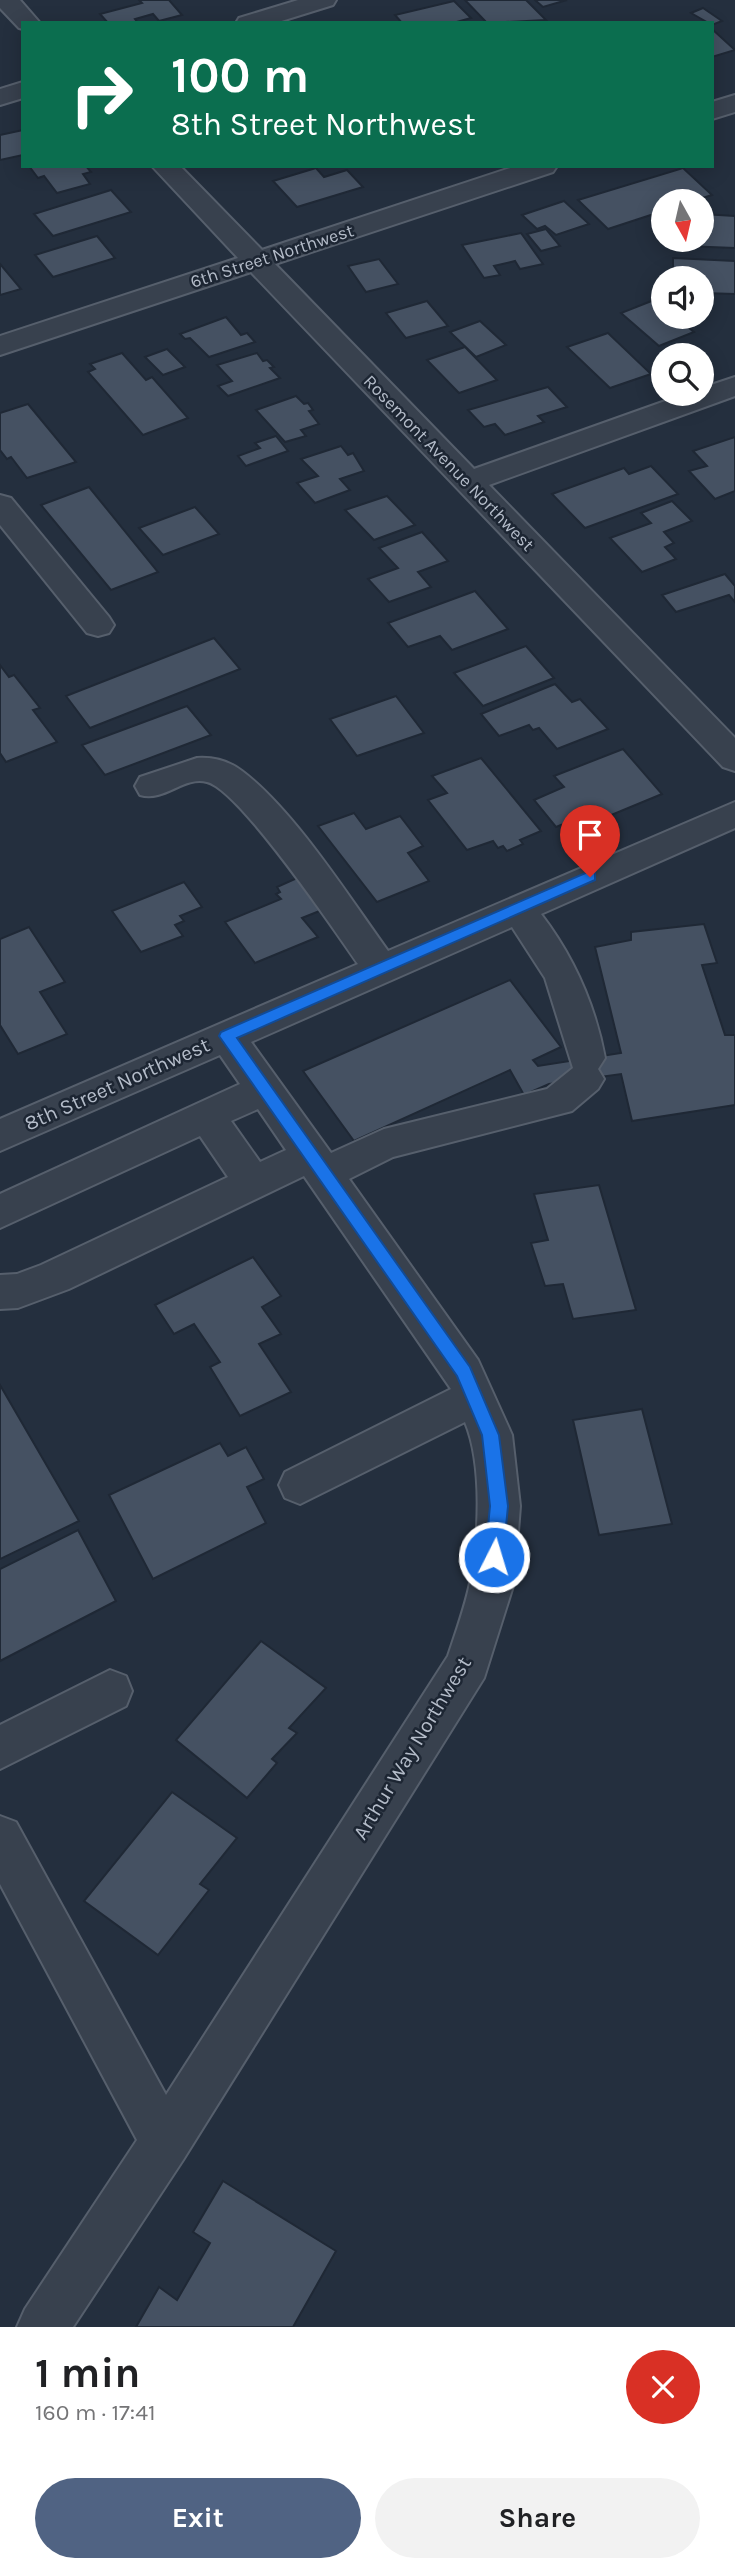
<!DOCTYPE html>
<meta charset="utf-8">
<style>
:root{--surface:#fff;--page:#f2f2f2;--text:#202124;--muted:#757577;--accent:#506383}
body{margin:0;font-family:Karla,sans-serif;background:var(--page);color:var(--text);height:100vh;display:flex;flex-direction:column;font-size:26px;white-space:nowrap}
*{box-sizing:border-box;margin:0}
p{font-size:23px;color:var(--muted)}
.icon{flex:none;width:38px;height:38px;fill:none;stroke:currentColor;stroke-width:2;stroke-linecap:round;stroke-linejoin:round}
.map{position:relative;height:2327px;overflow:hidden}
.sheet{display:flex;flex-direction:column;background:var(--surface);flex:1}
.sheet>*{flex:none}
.top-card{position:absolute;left:21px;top:21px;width:693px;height:147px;border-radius:0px;box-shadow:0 4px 18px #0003;background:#0b6e4f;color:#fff;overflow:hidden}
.needle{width:46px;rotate:172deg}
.buttons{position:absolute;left:651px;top:189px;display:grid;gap:14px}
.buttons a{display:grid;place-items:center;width:63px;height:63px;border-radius:50%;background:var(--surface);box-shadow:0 4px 18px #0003;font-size:35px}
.pin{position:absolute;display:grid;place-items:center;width:60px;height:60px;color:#fff;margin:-72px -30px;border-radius:50% 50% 50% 0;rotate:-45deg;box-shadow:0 0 7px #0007}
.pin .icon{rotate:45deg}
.me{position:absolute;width:77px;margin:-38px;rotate:5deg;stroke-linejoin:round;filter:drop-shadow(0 0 5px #0008)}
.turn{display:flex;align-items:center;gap:24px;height:147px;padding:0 35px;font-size:32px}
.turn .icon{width:91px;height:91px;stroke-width:2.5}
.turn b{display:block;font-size:49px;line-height:60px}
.round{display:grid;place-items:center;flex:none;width:74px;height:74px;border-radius:37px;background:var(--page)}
.overview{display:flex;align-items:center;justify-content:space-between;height:119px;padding:0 35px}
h1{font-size:42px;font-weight:700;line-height:52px}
.button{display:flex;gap:14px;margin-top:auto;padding:14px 35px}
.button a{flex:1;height:80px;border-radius:42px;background:var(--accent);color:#fff;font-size:28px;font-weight:700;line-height:80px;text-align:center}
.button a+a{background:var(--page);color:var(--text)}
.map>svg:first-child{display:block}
.building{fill:#455162;stroke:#1f2835;stroke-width:2}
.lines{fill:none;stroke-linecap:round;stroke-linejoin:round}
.minor-casing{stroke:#565f6c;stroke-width:4}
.minor{fill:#38414e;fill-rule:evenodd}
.route{fill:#1a73e8;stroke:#114b97;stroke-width:2}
.labels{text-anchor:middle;stroke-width:5;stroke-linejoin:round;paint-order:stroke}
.far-street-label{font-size:18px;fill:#b4bcc9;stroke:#1d2633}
.street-label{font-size:21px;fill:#b4bcc9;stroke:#1d2633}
</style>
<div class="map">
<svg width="735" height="2327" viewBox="0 0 735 2327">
<rect width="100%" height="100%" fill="#242f3e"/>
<g class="building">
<path d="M139 0H169L182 15 159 21 153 14 135 19 138 23H108L100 14 142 3Z"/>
<path d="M465 0H526L546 20 487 23Z"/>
<path d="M535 0H567L543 7Z"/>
<path d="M454 1 471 18 453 23H402L395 15Z"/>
<path d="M703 8 722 21 712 25 691 13Z"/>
<path d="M712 29 735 50 712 57Z"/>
<path d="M23 130V155L0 160V135Z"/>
<path d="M29 166H86L91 172 83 174 90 184 57 193 44 176 38 178Z"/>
<path d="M316 168 324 177 347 170 363 187 297 207 273 181Z"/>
<path d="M683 168 712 195 693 201H663V211L608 229 578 200Z"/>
<path d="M111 190 131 212 53 236 34 214Z"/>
<path d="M564 201 589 224 556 235 545 226 537 229 522 215Z"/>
<path d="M702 214 735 216V248L684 246 685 240H702Z"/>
<path d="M546 229 560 246 541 251 527 234Z"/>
<path d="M521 233 543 264 520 269 515 261 494 266 500 275 484 278 462 245Z"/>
<path d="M97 236 115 258 53 277 35 255Z"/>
<path d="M673 258 735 261V294L702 293V278H673Z"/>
<path d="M379 259 398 284 366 292 348 266Z"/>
<path d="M0 264 21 289 0 295Z"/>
<path d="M654 300 663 307V317H675L694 332 659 346 621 313Z"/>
<path d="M427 301 448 326 406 338 386 313Z"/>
<path d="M226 317 241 335 247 333 255 342 209 357 190 338 185 339 180 334Z"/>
<path d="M480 321 506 345 476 357 450 332Z"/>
<path d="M608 333 651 374 610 388 567 347Z"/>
<path d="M465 347 497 380 459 393 427 360Z"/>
<path d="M167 349 185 367 163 375 145 357Z"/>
<path d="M122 353 146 380 152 377 188 418 143 435 88 372 95 369 90 364Z"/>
<path d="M257 353 263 361 267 360 274 367 270 368 280 378 228 396 218 386 232 381 217 365Z"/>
<path d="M548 387 567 407 538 416 544 422 505 435 495 424 484 427 468 410Z"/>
<path d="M296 396 304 404 308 403 313 410 309 411 319 424 301 430 306 436 285 442 256 410Z"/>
<path d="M28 404 76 462 27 478 11 457 7 459 0 450V413Z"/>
<path d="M276 436 288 451 246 466 238 456 260 448 255 443Z"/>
<path d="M735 437V491L715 499 689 471 707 466 693 451Z"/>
<path d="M341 446 348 455 353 453 364 471 340 479 350 490 315 503 297 483 318 476 301 459Z"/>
<path d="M651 466 678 494 585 528 552 494 624 468 629 474Z"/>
<path d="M89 487 158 572 111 590 41 505Z"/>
<path d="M387 496 415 525 374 540 345 510Z"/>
<path d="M672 501 692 521 664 532 674 543 665 547 676 559 642 572 610 538 651 523 641 513Z"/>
<path d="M195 507 219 534 163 555 139 528Z"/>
<path d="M422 532 448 561 418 572 431 587 389 602 368 579 398 568 379 548Z"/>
<path d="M725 574 735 586V602L729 595 676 612 662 595Z"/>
<path d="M475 591 508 629 452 650 440 636 408 647 388 623Z"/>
<path d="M214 638 240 669 90 728 66 696Z"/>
<path d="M526 646 554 678 483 706 454 673Z"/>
<path d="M0 665 9 677 14 675 40 708 33 710 57 742 6 762 0 753Z"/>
<path d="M555 684 572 702 580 699 608 729 557 749 539 728 533 730 529 725 499 736 481 714Z"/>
<path d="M396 696 424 733 357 756 330 719Z"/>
<path d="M187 706 211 735 105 775 82 745Z"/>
<path d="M623 749 662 794 592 823 586 815 556 827 534 800 564 787 554 776Z"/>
<path d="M481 758 541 831 520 840 523 844 507 851 503 846 498 848 493 841 467 850 428 800 447 793 432 776Z"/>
<path d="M354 813 366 829 400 816 423 846 408 853 429 881 377 902 318 826Z"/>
<path d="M297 878 322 910 302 918 318 937 255 963 225 922 281 899 276 894 280 892 277 887Z"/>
<path d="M184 882 202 907 180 916 184 921 175 925 183 936 141 952 112 911Z"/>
<path d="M704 924 717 963 702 965 725 1035H735V1105L632 1121 621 1074 549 1084 524 1095 510 1070 354 1141 303 1071 510 980 561 1047 533 1060 538 1066 621 1053 595 947 631 940V932Z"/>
<path d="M29 927 65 982 40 992 67 1034 18 1054 0 1025V939Z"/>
<path d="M599 1185 636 1310 573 1319 563 1284 545 1286 531 1243 548 1240 534 1194Z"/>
<path d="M253 1257 281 1296 262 1307 281 1334 259 1344 291 1392 240 1416 210 1367 220 1362 194 1324 174 1334 155 1305Z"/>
<path d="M0 1385 79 1521 0 1559Z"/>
<path d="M642 1409 672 1524 599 1535 573 1420Z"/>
<path d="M220 1443 228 1456 246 1447 264 1479 247 1487 266 1523 153 1579 109 1495Z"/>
<path d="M78 1530 116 1601 0 1661V1569Z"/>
<path d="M261 1641 326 1688 289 1728 297 1733 272 1759 277 1763 247 1798 176 1740Z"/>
<path d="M172 1792 237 1838 200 1884 209 1890 158 1955 84 1901Z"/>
<path d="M223 2181 336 2251 293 2327H136L159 2287 177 2300 210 2243 193 2232Z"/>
</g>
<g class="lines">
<defs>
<g id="minor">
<path d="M0 0H20L40 23H23V29L19 28 0 8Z"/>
<path d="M298 0H336L333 5 275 23H236L239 18Z"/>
<path d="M23 82V98L0 105V89Z"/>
<path d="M735 95V112L712 119V102Z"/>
<path d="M152 166H180L262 250 516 166H557L553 172 275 264 474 469 685 394H702V388L735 377V396L489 485 735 738V771L723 767 251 272 0 355V336L238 258Z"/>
<path d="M0 495 11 498 109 617 114 625 109 633 98 636 87 633 0 525Z"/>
<path d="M197 758C213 757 229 761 242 771 294 810 349 897 388 951L735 802V828L541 914C574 957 595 1005 605 1058L598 1069 604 1079 598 1089 572 1111 393 1157 349 1179 478 1360 512 1435 520 1506 514 1583 484 1678 183 2160 73 2327H17L25 2309 137 2140 0 1884V1816L16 1822 166 2095 448 1656C456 1632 465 1607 470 1583 479 1538 483 1465 465 1422L300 1504 285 1498 279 1485 285 1472 451 1389 304 1176 69 1289 18 1308 0 1309V1275L17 1274 41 1265 228 1177 200 1136 0 1228V1194L240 1084 220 1055 0 1151V1119L358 964C335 931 239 789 207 782 183 776 165 802 140 795L135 786 140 777ZM512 927 545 978 573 1068 547 1089 384 1129 331 1153 251 1042ZM258 1109 286 1150 260 1162 231 1121Z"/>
<path d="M110 1670 126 1676 132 1691 126 1706 0 1769V1725Z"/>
</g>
</defs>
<use href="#minor" class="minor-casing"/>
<use href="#minor" class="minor"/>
</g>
<path class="route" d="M590 871 595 873V880L237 1038 470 1367 499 1435 508 1506 503 1557 501 1563 494 1565 488 1563 485 1557 490 1506 482 1435 457 1376 219 1036 221 1032Z"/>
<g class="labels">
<g class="far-street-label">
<text transform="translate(272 256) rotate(-18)" y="6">6th Street Northwest</text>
<text transform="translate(449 463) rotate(46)" y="6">Rosemont Avenue Northwest</text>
</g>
<g class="street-label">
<text transform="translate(117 1084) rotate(-24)" y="7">8th Street Northwest</text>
<text transform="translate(412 1748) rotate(-59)" y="7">Arthur Way Northwest</text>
</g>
</g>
</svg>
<div class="buttons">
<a><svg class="needle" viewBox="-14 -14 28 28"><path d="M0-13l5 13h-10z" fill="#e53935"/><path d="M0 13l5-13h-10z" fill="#757577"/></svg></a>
<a><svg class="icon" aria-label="sound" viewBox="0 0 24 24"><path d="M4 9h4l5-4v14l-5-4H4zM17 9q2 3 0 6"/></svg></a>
<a><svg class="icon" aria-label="search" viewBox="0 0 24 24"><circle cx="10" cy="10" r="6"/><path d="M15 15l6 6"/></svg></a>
</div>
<div class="pin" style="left:590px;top:877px;background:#d93025"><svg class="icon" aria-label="arrive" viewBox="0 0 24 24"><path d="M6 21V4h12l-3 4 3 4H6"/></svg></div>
<svg class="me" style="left:494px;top:1557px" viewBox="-20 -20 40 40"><circle r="17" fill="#1a73e8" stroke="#fff" stroke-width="3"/><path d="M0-11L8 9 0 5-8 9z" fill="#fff"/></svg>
<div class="top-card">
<div class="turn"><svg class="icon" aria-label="right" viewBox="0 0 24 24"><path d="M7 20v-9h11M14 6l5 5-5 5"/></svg><div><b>100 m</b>8th Street Northwest</div></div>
</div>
</div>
<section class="sheet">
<div class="overview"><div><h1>1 min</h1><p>160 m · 17:41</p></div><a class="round" style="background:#d93025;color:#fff"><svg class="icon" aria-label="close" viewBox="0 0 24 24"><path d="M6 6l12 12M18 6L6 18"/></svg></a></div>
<div class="button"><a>Exit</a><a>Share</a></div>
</section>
